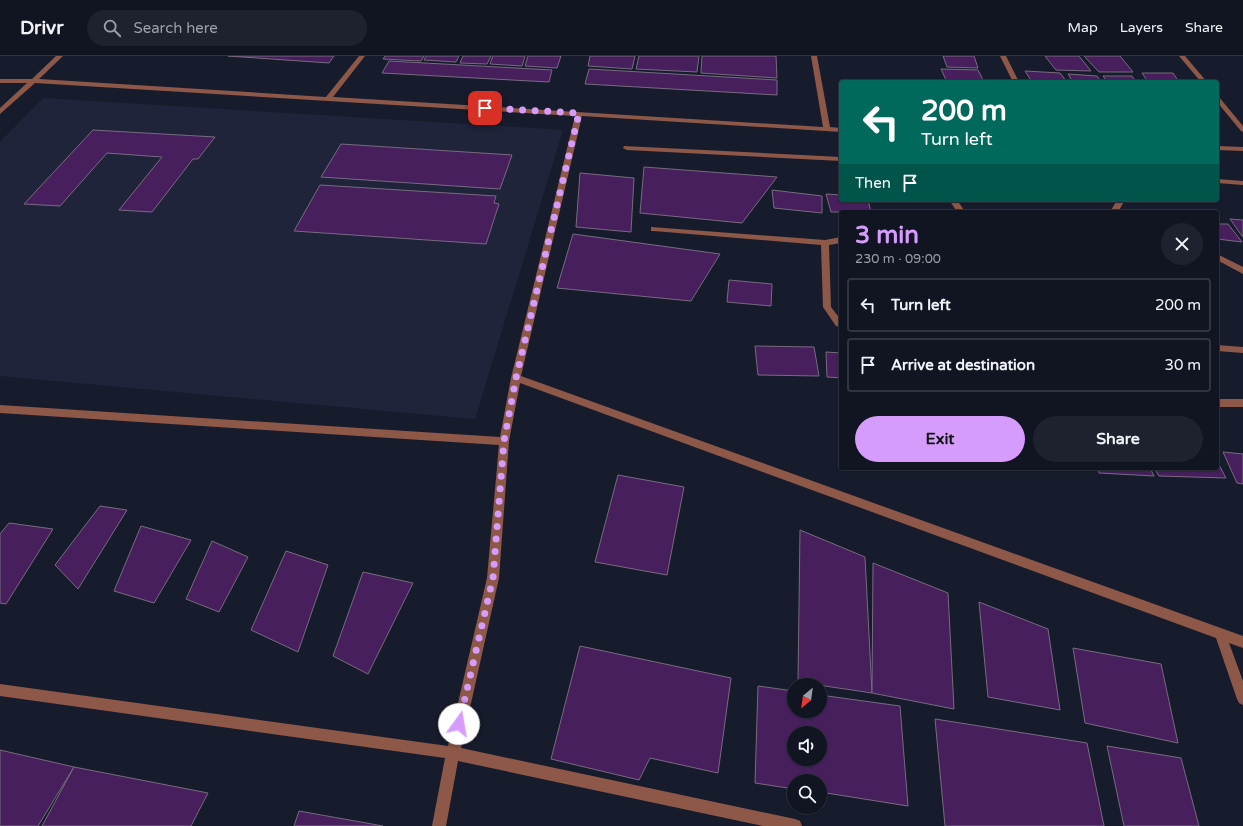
<!DOCTYPE html>
<meta charset="utf-8">
<style>
:root{--surface:#111522;--page:#1e222f;--text:#f1f3f6;--muted:#9c9fa5;--line:#303440;--accent:#d59cfb}
body{margin:0;font-family:"Varela Round",sans-serif;background:var(--page);color:var(--text);height:100vh;display:flex;flex-direction:column;font-size:15px;white-space:nowrap}
*{box-sizing:border-box;margin:0}
p{font-size:13px;color:var(--muted)}
.icon{flex:none;width:22px;height:22px;fill:none;stroke:currentColor;stroke-width:2;stroke-linecap:round;stroke-linejoin:round}
.map{position:relative;flex:1;overflow:hidden}
.sheet{position:absolute;left:839px;top:154px;width:380px;height:260px;display:flex;flex-direction:column;background:var(--surface);border-radius:4px;box-shadow:0 1px 3px #0004,0 0 0 1px var(--line)}
.sheet>*{flex:none}
.hud{position:absolute;left:839px;top:24px;width:380px;height:122px;border-radius:4px;box-shadow:0 1px 3px #0004,0 0 0 1px var(--line);background:#00695c;color:#fff;overflow:hidden}
.needle{width:26px;rotate:209deg}
.buttons{position:absolute;left:787px;top:622px;display:grid;gap:8px}
.buttons a{display:grid;place-items:center;width:40px;height:40px;border-radius:50%;background:var(--surface);box-shadow:0 1px 3px #0004,0 0 0 1px var(--line);font-size:20px}
.pin{position:absolute;display:grid;place-items:center;width:34px;height:34px;color:#fff;margin:-17px;border-radius:8px;box-shadow:0 2px 6px #0006}
.me{position:absolute;width:44px;margin:-22px;rotate:13deg;stroke-linejoin:round;filter:drop-shadow(0 0 3px #0008)}
.turn{display:flex;align-items:center;gap:14px;height:84px;padding:0 16px;font-size:18px}
.turn .icon{width:52px;height:52px;stroke-width:2.5}
.turn b{display:block;font-size:28px;line-height:34px}
.then{display:flex;align-items:center;height:38px;padding:0 16px;background:#0003;gap:8px;font-size:15px}
.round{display:grid;place-items:center;flex:none;width:42px;height:42px;border-radius:21px;background:var(--page)}
.head{display:flex;align-items:center;justify-content:space-between;height:68px;padding:0 16px}
h1{font-size:24px;font-weight:700;line-height:30px;color:var(--accent)}
.action{display:flex;gap:8px;margin-top:auto;padding:8px 16px}
.action a{flex:1;height:46px;border-radius:24px;background:var(--accent);color:#111;font-size:16px;font-weight:700;line-height:46px;text-align:center}
.action a+a{background:var(--page);color:var(--text)}
ul{padding:0;list-style:none}
li{display:flex;align-items:center;gap:12px;height:54px;margin:0 8px 6px;padding:0 8px;border:2px solid var(--line);border-radius:4px}
li div{flex:1}
li b{display:block;font-size:15px}
li em{font-style:normal}
header{display:flex;align-items:center;gap:24px;box-sizing:border-box;height:56px;padding:0 20px;background:var(--surface);border-bottom:1px solid var(--line)}
header strong{font-size:19px}
nav{display:flex;gap:22px;margin-inline-start:auto;font-size:14px}
.search{width:280px;height:36px;background:var(--page);display:flex;align-items:center;gap:10px;box-sizing:border-box;padding:0 14px;border-radius:22px;color:var(--muted);font-size:15px}
.map>svg:first-child{display:block}
.built{fill:#1f243b}
.building{fill:#461f5c;stroke:#776b7f;fill-rule:evenodd}
.lines{fill:none;stroke-linecap:round;stroke-linejoin:round}
.minor{fill:#8e5848;fill-rule:evenodd}
.route{stroke:#d59cfb;stroke-width:7;stroke-dasharray:0 12.6}
</style>
<header>
<strong>Drivr</strong>
<div class="search"><svg class="icon" aria-label="search" viewBox="0 0 24 24"><circle cx="10" cy="10" r="6"/><path d="M15 15l6 6"/></svg>Search here</div>
<nav><a>Map</a><a>Layers</a><a>Share</a></nav>
</header>
<div class="map">
<svg width="1243" height="770" viewBox="0 0 1243 770">
<rect width="100%" height="100%" fill="#171c2d"/>
<path class="built" d="M43 42 563 74 475 363 0 320V86Z"/>
<g class="building">
<path d="M228 0H334L329 7Z"/>
<path d="M385 0H424L421 5 383 3Z"/>
<path d="M426 0H459L456 6 424 4Z"/>
<path d="M463 0H491L487 8 460 7Z"/>
<path d="M493 0H525L522 10 490 8Z"/>
<path d="M528 0H561L557 12 525 10Z"/>
<path d="M590 0H635L632 13 588 10Z"/>
<path d="M639 0H699L697 16 636 13Z"/>
<path d="M702 0H776L777 22 701 17Z"/>
<path d="M943 0H974L978 12 947 11Z"/>
<path d="M1045 0H1079L1091 15 1056 14Z"/>
<path d="M1084 0H1120L1133 16H1099Z"/>
<path d="M389 5 552 14 549 26 382 17Z"/>
<path d="M589 13 777 24V39L585 28Z"/>
<path d="M941 13 978 14 984 26H947Z"/>
<path d="M1025 15 1060 17 1067 26H1032Z"/>
<path d="M1142 17H1173L1179 26H1148Z"/>
<path d="M1068 18 1097 20 1101 26H1073Z"/>
<path d="M1103 20H1132L1136 26H1107Z"/>
<path d="M93 74 215 81 198 103H193L152 156 119 154 162 101 107 97 60 150 24 148Z"/>
<path d="M341 88 512 99 500 133 321 121Z"/>
<path d="M644 111 777 121 742 167 640 157Z"/>
<path d="M580 117 634 122 631 176 576 171Z"/>
<path d="M320 129 496 140 494 147 499 148 486 188 294 175Z"/>
<path d="M772 134 822 140V157L774 152Z"/>
<path d="M826 138 841 139V144H868L871 156H831Z"/>
<path d="M1230 163 1243 164V181L1242 180Z"/>
<path d="M1217 165 1220 168H1228L1242 186 1217 183Z"/>
<path d="M573 178 720 198 691 245 557 232Z"/>
<path d="M729 224 772 228 771 250 727 246Z"/>
<path d="M755 290 814 291 819 320 758 319Z"/>
<path d="M826 296 841 297V322L827 321Z"/>
<path d="M1223 396 1243 398V428L1237 427Z"/>
<path d="M1217 405 1226 422 1159 420 1154 412H1217Z"/>
<path d="M1098 412H1150L1154 420 1099 417Z"/>
<path d="M618 419 684 431 667 519 595 506Z"/>
<path d="M100 450 127 454 78 533 55 509Z"/>
<path d="M9 467 53 473 6 548 0 547V478Z"/>
<path d="M141 470 191 484 154 547 114 535Z"/>
<path d="M800 474 865 501 872 637 798 626Z"/>
<path d="M212 485 248 501 219 556 186 543Z"/>
<path d="M286 495 328 509 298 596 251 574Z"/>
<path d="M873 507 948 537 954 653 872 637Z"/>
<path d="M363 516 413 527 368 618 333 600Z"/>
<path d="M979 546 1048 573 1060 654 988 641Z"/>
<path d="M580 590 731 622 718 717 650 702 639 724 551 703Z"/>
<path d="M1073 592 1161 608 1178 687 1085 667Z"/>
<path d="M758 630 794 635V655H820V639L900 650 908 750 820 736V725H794V733L755 727ZM794 677H820V703H794Z"/>
<path d="M935 663 1087 687 1104 770H945Z"/>
<path d="M1107 690 1181 702 1199 770H1124Z"/>
<path d="M0 694 74 711 38 770H0Z"/>
<path d="M74 711 208 737 191 770H42Z"/>
<path d="M299 755 383 770H294Z"/>
</g>
<g class="lines">
<g class="minor">
<path d="M56 0H63L39 23 326 41 359 0H365L333 41 823 71 811 0H817L830 71 841 72V76L582 60 521 320 1243 580V592L1229 587 1243 625V649L1239 647 1237 643 1216 582 520 327 509 385 499 522 461 692 795 763 800 765 802 770H763L458 705 446 770H432L445 702 0 640V628L448 690 487 522 499 389 0 357V349L500 381 511 322 575 60 35 27 0 58V52L27 27H0V23H32Z"/>
<path d="M1000 0H1006L1019 26H1013Z"/>
<path d="M1179 0H1185L1207 26H1201Z"/>
<path d="M1217 40 1219 41 1243 70V76L1241 75 1217 46Z"/>
<path d="M624 90 841 101V105L627 94 623 92Z"/>
<path d="M1217 90 1243 91V95L1217 94Z"/>
<path d="M1217 123 1243 125V129L1217 127Z"/>
<path d="M949 144H957L964 154H1009L1013 156H953L956 154Z"/>
<path d="M1117 144H1125L1118 156H1110Z"/>
<path d="M651 171 825 184 841 181V187L829 189 831 251 841 264V271L836 270 823 251 821 189 654 175H651Z"/>
<path d="M1217 198 1243 211V218L1217 204Z"/>
<path d="M1217 289 1243 291V297L1217 295Z"/>
<rect x="1217" y="343" width="26" height="8"/>
</g>
</g>
<g class="lines">
<path class="route" d="M459 668 493 522 504 385 516 322 579 57 485 52"/>
</g>
</svg>
<div class="buttons">
<a><svg class="needle" viewBox="-14 -14 28 28"><path d="M0-13l5 13h-10z" fill="#e53935"/><path d="M0 13l5-13h-10z" fill="#9c9fa5"/></svg></a>
<a><svg class="icon" aria-label="sound" viewBox="0 0 24 24"><path d="M4 9h4l5-4v14l-5-4H4zM17 9q2 3 0 6"/></svg></a>
<a><svg class="icon" aria-label="search" viewBox="0 0 24 24"><circle cx="10" cy="10" r="6"/><path d="M15 15l6 6"/></svg></a>
</div>
<div class="pin" style="left:485px;top:52px;background:#d93025"><svg class="icon" aria-label="arrive" viewBox="0 0 24 24"><path d="M6 21V4h12l-3 4 3 4H6"/></svg></div>
<svg class="me" style="left:459px;top:668px" viewBox="-20 -20 40 40"><circle r="19" fill="#fff"/><path d="M0-13L10 11 0 6-10 11z" fill="#d59cfb"/></svg>
<div class="hud">
<div class="turn"><svg class="icon" aria-label="left" viewBox="0 0 24 24"><path d="M17 20v-9H6M10 6l-5 5 5 5"/></svg><div><b>200 m</b>Turn left</div></div>
<div class="then">Then<svg class="icon" aria-label="arrive" viewBox="0 0 24 24"><path d="M6 21V4h12l-3 4 3 4H6"/></svg></div>
</div>
<section class="sheet">
<div class="head"><div><h1>3 min</h1><p>230 m · 09:00</p></div><a class="round"><svg class="icon" aria-label="close" viewBox="0 0 24 24"><path d="M6 6l12 12M18 6L6 18"/></svg></a></div>
<ul>
<li><svg class="icon" aria-label="left" viewBox="0 0 24 24"><path d="M17 20v-9H6M10 6l-5 5 5 5"/></svg><div><b>Turn left</b></div><em>200 m</em></li>
<li><svg class="icon" aria-label="arrive" viewBox="0 0 24 24"><path d="M6 21V4h12l-3 4 3 4H6"/></svg><div><b>Arrive at destination</b></div><em>30 m</em></li>
</ul>
<div class="action"><a>Exit</a><a>Share</a></div>
</section>
</div>
